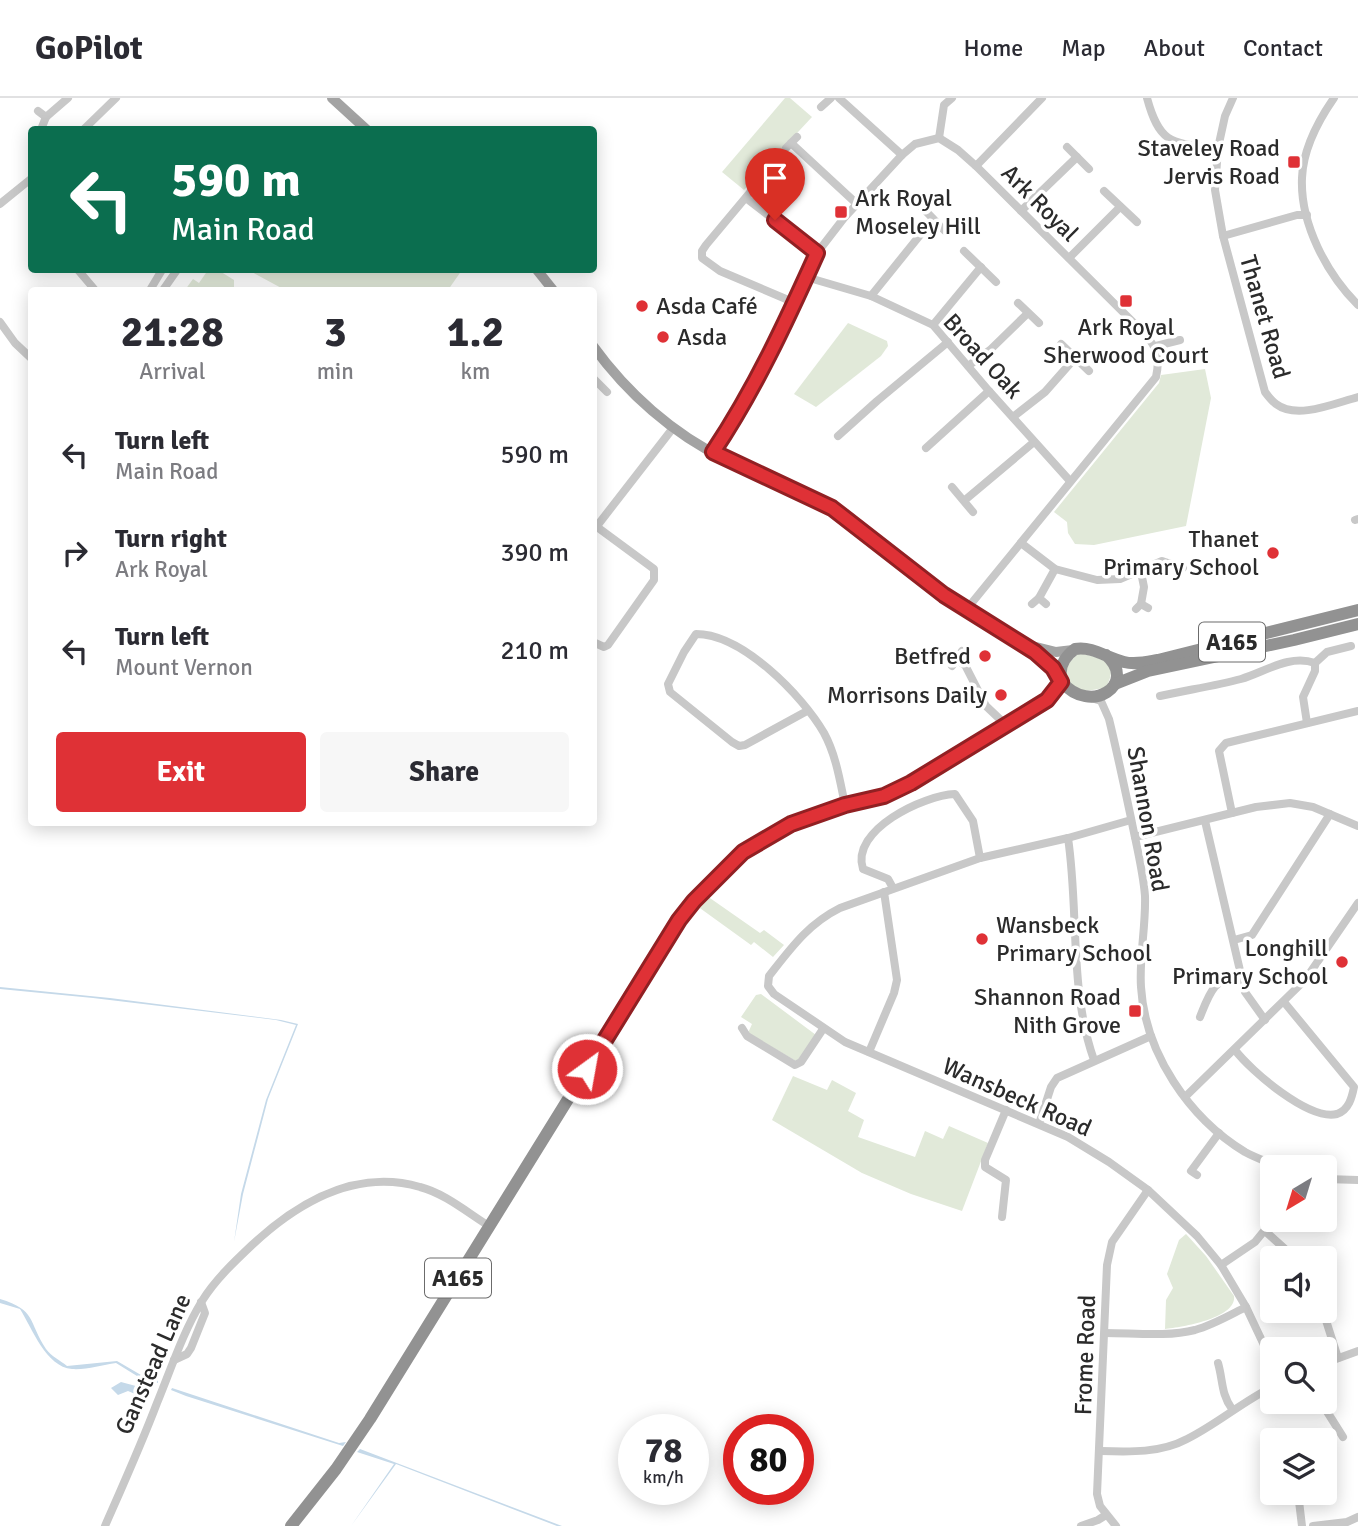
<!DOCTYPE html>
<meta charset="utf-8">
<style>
:root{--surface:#fff;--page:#f7f7f7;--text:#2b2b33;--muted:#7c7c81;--line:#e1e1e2;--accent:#df3136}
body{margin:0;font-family:Signika,sans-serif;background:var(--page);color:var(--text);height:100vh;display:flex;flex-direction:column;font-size:26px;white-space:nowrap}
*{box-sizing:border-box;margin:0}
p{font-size:23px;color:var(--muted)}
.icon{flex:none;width:38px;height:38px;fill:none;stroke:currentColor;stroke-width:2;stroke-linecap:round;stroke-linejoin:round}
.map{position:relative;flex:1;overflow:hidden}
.panel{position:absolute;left:28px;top:189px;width:569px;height:539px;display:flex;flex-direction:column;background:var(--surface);border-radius:7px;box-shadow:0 4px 18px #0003}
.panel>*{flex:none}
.guide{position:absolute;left:28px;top:28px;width:569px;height:147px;border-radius:7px;box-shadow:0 4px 18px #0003;background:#0b6e4f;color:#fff;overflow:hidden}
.needle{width:46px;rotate:218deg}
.buttons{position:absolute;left:1260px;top:1057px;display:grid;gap:14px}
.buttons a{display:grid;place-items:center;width:77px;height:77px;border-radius:7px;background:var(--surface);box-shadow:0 4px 18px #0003;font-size:35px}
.speed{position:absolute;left:618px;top:1316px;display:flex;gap:14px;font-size:35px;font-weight:700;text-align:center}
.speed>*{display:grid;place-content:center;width:91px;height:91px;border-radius:50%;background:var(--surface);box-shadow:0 4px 18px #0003;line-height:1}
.speed small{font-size:18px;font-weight:400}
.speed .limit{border:10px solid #d22;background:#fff;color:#111}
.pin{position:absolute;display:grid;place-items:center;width:60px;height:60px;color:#fff;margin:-72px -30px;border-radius:50% 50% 50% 0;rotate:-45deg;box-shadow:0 0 7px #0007}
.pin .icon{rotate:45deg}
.me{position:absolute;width:77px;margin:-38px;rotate:32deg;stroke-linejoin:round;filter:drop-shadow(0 0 5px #0008)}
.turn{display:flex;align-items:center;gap:24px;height:147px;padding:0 28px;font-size:32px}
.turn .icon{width:91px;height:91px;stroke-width:2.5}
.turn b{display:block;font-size:49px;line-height:60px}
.eta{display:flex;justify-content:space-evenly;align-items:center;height:119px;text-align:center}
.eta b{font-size:42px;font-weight:800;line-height:49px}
.primary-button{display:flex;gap:14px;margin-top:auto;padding:14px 28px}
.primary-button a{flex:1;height:80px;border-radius:7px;background:var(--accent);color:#fff;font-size:28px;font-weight:800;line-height:80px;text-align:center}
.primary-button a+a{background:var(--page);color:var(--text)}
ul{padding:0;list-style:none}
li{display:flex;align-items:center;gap:21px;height:98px;padding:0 28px}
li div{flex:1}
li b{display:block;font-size:26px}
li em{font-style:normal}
header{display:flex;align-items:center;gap:42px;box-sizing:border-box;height:98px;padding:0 35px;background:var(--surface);border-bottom:2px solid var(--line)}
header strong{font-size:33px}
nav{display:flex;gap:38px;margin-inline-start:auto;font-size:24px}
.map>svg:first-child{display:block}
.green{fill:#e1e9d9}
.water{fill:#c5d9e9}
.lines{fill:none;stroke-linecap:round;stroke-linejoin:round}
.minor{stroke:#c8c8c8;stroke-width:8}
.major{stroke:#a3a3a3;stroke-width:10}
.highway{stroke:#929292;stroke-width:12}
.route-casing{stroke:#912023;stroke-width:18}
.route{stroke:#df3136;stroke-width:12}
.poi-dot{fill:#df3136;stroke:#fff;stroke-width:2.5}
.labels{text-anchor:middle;stroke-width:7;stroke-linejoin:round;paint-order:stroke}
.shield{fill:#fff;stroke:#6b6b6b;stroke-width:2}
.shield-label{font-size:23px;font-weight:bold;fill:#2b2b2b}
.poi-label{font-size:24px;fill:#2b2b2b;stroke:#fff;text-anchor:end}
.street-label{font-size:24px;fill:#2b2b2b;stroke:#fff}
</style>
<header>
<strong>GoPilot</strong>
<nav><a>Home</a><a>Map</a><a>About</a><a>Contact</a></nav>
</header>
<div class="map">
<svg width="1358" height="1428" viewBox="0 0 1358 1428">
<rect width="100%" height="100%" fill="#fff"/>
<g class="green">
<path d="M785 0H790L812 19 744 92 722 74Z"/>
<path d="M208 172H218L234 182V192H185L193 181 199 185Z"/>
<path d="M248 172H462L448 192H285Z"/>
<path d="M848 225 887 243 888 248 881 258 816 309 794 296Z"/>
<path d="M1205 271 1211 300 1186 428 1094 447 1075 446 1068 435 1067 424 1054 414 1159 285 1161 277Z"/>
<path d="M1078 555C1098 559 1121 563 1106 589 1084 595 1069 596 1065 570Z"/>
<path d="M707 798 760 835 764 832 784 847 773 859 754 844 751 847 697 808Z"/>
<path d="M761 896 816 937 798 962 796 963 748 935 752 926 741 919 756 897Z"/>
<path d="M793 978 827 992 832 982 856 995 848 1013 864 1022 858 1039 915 1059 925 1033 943 1041 949 1028 988 1045 962 1113 911 1096 862 1075 772 1022Z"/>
<path d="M1186 1136 1206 1158 1234 1198C1237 1220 1183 1229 1165 1231L1166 1202 1173 1190 1167 1176 1179 1142Z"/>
</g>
<g class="water">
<path d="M0 889 110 900 281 922 298 926 268 1001 243 1096 234 1144 241 1096 266 1002 296 927 276 922 93 900 0 891Z"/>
<path d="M0 1201C37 1212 28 1224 46 1251 51 1258 61 1263 67 1268L117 1263 141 1277 158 1282V1285L137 1278 116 1265C102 1267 86 1272 72 1271 46 1269 32 1230 20 1211L0 1205Z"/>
<path d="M121 1284 147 1291 141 1306 132 1303 135 1296 128 1293 118 1297 111 1290Z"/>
<path d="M172 1290 339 1345 346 1344 343 1348 186 1298 171 1292Z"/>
<path d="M360 1351 562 1428H557L396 1366 351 1428 394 1366 357 1354Z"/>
</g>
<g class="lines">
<g class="minor">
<path d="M839 0 902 57"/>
<path d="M1147 0C1160 48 1173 45 1218 50"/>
<path d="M1233 0 1225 18 1218 50 1215 92 1223 138 1265 294C1268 298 1272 303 1276 306 1297 322 1335 305 1358 299"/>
<path d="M1334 0C1318 23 1303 52 1302 80 1300 126 1327 176 1358 207"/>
<path d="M821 9 831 0"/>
<path d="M38 13 46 19 42 29"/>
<path d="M46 19 68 0"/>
<path d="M83 32 116 0"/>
<path d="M939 40 944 7 952 0"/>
<path d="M791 45 857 106"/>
<path d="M1067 49 1089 71"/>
<path d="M786 50 797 39"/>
<path d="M976 68 1042 0"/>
<path d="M752 92 706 147 702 153V160L720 173 793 204"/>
<path d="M1104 93 1137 124"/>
<path d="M746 100 817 155"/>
<path d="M916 103 945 133"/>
<path d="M0 106 32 80"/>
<path d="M1021 113 1077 59"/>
<path d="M1223 138 1297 117H1307"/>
<path d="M964 153 996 184"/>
<path d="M1069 160 1120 109"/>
<path d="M78 172 95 192"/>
<path d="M806 179 871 198 933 227 989 293 1070 383"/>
<path d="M150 192 162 172"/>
<path d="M163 192 177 172"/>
<path d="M871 198 933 121"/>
<path d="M1018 205 1039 225"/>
<path d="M0 224 15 245 32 261"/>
<path d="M933 227 981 169"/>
<path d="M1061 246 1089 273"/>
<path d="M1156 248 1180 242"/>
<path d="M968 268 990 252 1028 215"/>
<path d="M593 280 607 294"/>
<path d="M1013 319 1045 294 1075 260"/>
<path d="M838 338 877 303 948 244"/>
<path d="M926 350 989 293"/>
<path d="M713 354 741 310 768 259 817 155 844 120 902 57 915 46 939 40 958 52 976 68 1145 236C1158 251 1160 260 1156 279L966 512"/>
<path d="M952 389 973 414"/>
<path d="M965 402 1034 344"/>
<path d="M1355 422 1358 421"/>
<path d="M593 426 654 471V482L608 547 604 549 593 544"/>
<path d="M597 428 673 330"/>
<path d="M1021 445 1055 471 1097 482 1120 481 1162 463 1183 470"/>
<path d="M1141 474 1144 489 1141 506"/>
<path d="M1039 500 1055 471"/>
<path d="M1032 506 1039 500 1046 506"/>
<path d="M1136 511 1141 506 1148 510"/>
<path d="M957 562 965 567 986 608 1006 627"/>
<path d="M952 568 962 553"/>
<path d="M1160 598C1187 592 1215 588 1241 581 1265 574 1289 556 1315 565"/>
<path d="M1091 600 1101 603 1109 621C1117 654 1124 687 1131 720 1136 746 1143 772 1145 798 1146 829 1139 859 1141 889 1145 955 1189 1020 1245 1054 1256 1060 1268 1064 1279 1069"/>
<path d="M807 613 745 647 739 648 732 644 670 594 668 586 684 554 696 536C742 536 802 597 824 635 836 657 840 683 845 707"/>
<path d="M1307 625 1303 599 1315 573V565L1327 554 1351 548"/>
<path d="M1232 715 1219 653 1226 645 1358 613"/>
<path d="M1131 722 1068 740 980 760 840 810C808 826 791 850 769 878L768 888 774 896 845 944 1068 1039 1109 1064 1148 1092 1197 1138 1221 1167 1246 1209 1272 1264"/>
<path d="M1205 723 1245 894 1265 922"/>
<path d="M1135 739 1256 709 1290 705 1313 709 1358 728"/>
<path d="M1068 740C1079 813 1069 892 1094 962"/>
<path d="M893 790 888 781 863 771C850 732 924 697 955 696L973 723 980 760"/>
<path d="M1234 842 1252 837 1330 716"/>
<path d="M1200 919C1210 894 1213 882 1241 875"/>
<path d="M742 930 747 938 795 967 801 964 823 931"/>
<path d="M1235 952C1251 973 1309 1023 1337 1016 1349 1012 1352 999 1354 989L1284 904"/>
<path d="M869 954 894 895 897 882 884 794"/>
<path d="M1185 999 1305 882 1358 805"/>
<path d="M1039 1026 1051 989 1057 980 1151 938"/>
<path d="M1197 1077 1191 1073 1219 1035"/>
<path d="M1325 1081 1358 1082"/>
<path d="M1002 1119 1006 1082 985 1069V1062L1006 1012"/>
<path d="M1265 1133 1295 1160"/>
<path d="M1221 1167 1255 1144 1273 1122"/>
<path d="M1323 1213 1338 1260"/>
<path d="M1105 1235C1134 1235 1167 1239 1195 1232 1213 1227 1230 1217 1246 1209"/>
<path d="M174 1262 187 1256 191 1250 205 1215 201 1204"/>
<path d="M1218 1265C1223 1282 1221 1296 1232 1311"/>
<path d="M1325 1265 1358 1253"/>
<path d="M1321 1304 1343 1339"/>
<path d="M1101 1353C1130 1354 1161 1355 1187 1341 1217 1326 1242 1304 1272 1289"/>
<path d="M1298 1395 1302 1428"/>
<path d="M105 1428C123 1387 141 1347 157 1305 171 1271 183 1234 202 1203 215 1182 234 1164 252 1147 297 1105 355 1070 420 1089 444 1095 468 1115 489 1128"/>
<path d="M1081 1428 1098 1422 1106 1417"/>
<path d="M1116 1428 1100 1408 1097 1396 1107 1167 1112 1144 1148 1092"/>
<path d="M1313 1428 1347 1424 1358 1419"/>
</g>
<g class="major">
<path d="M332 0 367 32"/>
<path d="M537 172 553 192"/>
<path d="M593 248C627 295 673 336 725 361 760 378 799 389 832 410 879 438 918 479 963 510 995 531 1040 550 1061 581"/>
<path d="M1032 548 1056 554 1073 552"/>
</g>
<g class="highway">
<path d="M1106 557C1139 586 1090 618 1062 584 1058 571 1064 559 1075 551 1093 548 1107 560 1124 564 1135 567 1147 564 1158 562L1358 512"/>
<path d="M1115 586 1148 573 1294 542 1358 526"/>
<path d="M291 1428 336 1371 370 1321 679 822 694 803 743 754 791 726 845 707 884 698 911 685 1047 602 1059 589 1061 581"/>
</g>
</g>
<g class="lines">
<defs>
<path id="route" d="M587 971 679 822 694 803 743 754 791 726 845 707 884 698 911 685 1047 602 1061 584 1053 570 1035 554 944 497 832 410 713 354C755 291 786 224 817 155L775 122"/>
</defs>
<use href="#route" class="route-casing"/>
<use href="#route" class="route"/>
</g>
<g class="poi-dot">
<rect x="1287" y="57" width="14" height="14" rx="3.5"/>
<rect x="834" y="107" width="14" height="14" rx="3.5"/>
<rect x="1119" y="196" width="14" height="14" rx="3.5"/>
<circle cx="642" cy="208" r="7"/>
<circle cx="663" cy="239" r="7"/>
<circle cx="1273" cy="455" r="7"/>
<circle cx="985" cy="558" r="7"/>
<circle cx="1001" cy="597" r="7"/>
<circle cx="982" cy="841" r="7"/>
<circle cx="1342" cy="864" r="7"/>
<rect x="1128" y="906" width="14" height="14" rx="3.5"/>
</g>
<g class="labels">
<g class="shield">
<rect x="1199" y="524.5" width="66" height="39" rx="5"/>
<rect x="425" y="1160.5" width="66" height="39" rx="5"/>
</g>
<g class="shield-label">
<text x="1232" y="552">A165</text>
<text x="458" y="1188">A165</text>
</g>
<g class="poi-label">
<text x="1280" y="58">Staveley Road<tspan x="1280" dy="28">Jervis Road</tspan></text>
<text x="855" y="108" text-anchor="start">Ark Royal<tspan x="855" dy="28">Moseley Hill</tspan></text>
<text x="656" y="216" text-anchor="start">Asda Café</text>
<text x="1126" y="237" text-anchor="middle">Ark Royal<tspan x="1126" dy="28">Sherwood Court</tspan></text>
<text x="677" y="247" text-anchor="start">Asda</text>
<text x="1259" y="449">Thanet<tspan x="1259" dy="28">Primary School</tspan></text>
<text x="971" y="566">Betfred</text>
<text x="987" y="605">Morrisons Daily</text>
<text x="996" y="835" text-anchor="start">Wansbeck<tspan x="996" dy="28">Primary School</tspan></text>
<text x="1328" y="858">Longhill<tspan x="1328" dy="28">Primary School</tspan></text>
<text x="1121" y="907">Shannon Road<tspan x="1121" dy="28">Nith Grove</tspan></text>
</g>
<g class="street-label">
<text transform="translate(1040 105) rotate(45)" y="8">Ark Royal</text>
<text transform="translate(1265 219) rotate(74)" y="8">Thanet Road</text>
<text transform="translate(983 258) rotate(48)" y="8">Broad Oak</text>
<text transform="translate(1148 721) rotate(80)" y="8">Shannon Road</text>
<text transform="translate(1017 999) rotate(24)" y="8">Wansbeck Road</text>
<text transform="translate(1085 1257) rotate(-88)" y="8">Frome Road</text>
<text transform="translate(153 1266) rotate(-66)" y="8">Ganstead Lane</text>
</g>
</g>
</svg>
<div class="buttons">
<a><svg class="needle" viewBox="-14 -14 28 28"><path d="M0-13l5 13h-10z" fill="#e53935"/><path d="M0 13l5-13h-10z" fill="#7c7c81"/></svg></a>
<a><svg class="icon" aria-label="sound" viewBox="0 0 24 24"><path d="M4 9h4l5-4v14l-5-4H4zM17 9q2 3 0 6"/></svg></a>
<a><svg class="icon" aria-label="search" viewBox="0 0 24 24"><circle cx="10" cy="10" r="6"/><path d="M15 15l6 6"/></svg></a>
<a><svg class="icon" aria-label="layers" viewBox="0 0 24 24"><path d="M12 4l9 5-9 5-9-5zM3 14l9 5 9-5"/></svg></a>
</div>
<div class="speed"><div>78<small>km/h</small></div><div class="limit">80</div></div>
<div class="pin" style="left:775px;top:122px;background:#d93025"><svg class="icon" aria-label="arrive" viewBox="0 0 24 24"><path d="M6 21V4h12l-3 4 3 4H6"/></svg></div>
<svg class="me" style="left:587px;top:971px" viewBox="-20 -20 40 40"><circle r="17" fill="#df3136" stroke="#fff" stroke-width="3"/><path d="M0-11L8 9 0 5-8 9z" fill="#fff"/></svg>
<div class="guide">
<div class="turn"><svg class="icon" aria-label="left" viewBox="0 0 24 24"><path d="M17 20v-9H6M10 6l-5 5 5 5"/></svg><div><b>590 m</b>Main Road</div></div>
</div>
<section class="panel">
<div class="eta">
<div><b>21:28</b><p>Arrival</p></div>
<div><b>3</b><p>min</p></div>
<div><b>1.2</b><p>km</p></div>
</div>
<ul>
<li><svg class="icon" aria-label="left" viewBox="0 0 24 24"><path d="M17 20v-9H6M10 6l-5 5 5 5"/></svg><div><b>Turn left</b><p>Main Road</p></div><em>590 m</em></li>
<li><svg class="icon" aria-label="right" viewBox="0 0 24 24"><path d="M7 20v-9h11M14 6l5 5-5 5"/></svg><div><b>Turn right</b><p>Ark Royal</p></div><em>390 m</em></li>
<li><svg class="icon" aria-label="left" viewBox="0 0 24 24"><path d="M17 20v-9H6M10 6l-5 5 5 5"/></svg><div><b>Turn left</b><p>Mount Vernon</p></div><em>210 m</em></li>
</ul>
<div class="primary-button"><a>Exit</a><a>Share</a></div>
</section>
</div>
